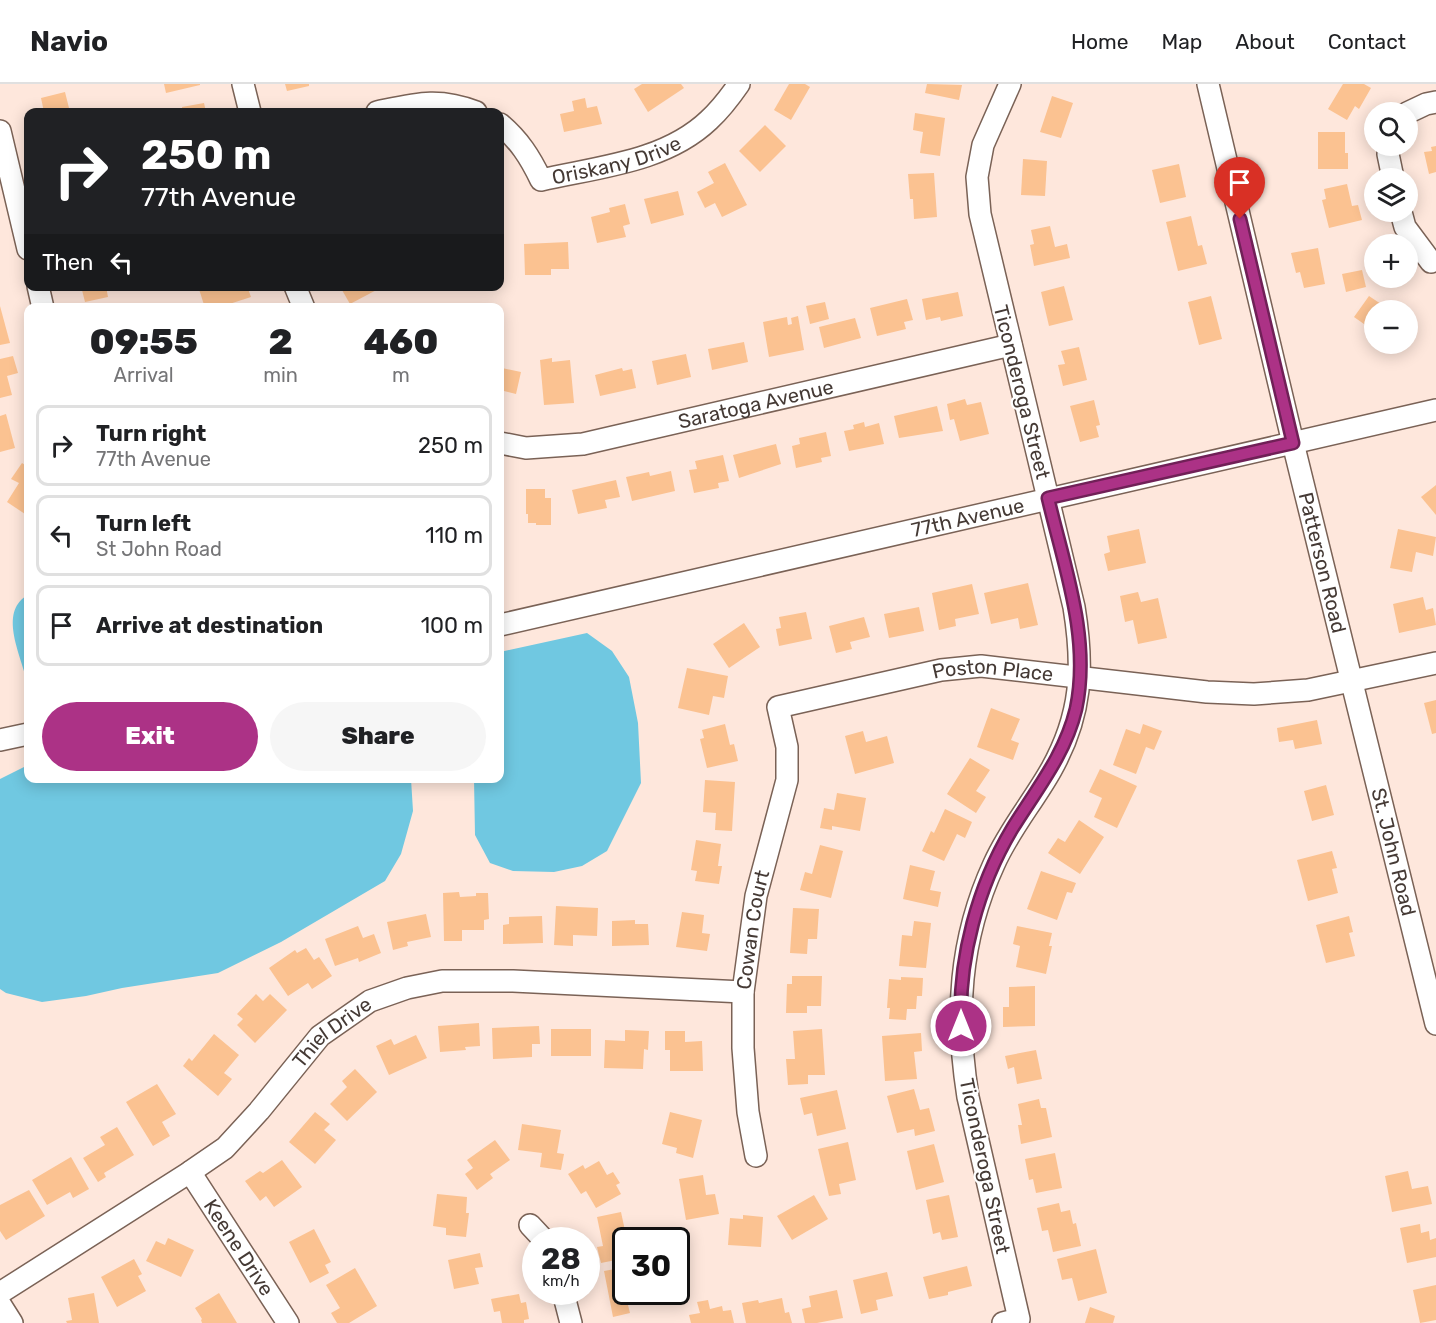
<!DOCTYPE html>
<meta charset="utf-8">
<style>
:root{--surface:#fff;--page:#f6f6f6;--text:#202124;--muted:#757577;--line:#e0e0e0;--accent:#ac3286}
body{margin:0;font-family:Rubik,sans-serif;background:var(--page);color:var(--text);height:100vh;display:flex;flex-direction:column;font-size:22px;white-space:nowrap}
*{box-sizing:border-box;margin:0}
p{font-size:20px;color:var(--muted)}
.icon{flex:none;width:33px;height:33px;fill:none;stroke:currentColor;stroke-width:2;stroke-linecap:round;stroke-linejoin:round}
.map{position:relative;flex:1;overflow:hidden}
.details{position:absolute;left:24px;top:219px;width:480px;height:480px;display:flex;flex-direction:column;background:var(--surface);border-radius:12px;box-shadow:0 3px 15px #0003}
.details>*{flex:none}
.banner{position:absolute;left:24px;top:24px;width:480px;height:183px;border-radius:12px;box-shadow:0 3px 15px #0003;background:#202124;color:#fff;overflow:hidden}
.controls{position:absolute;left:1364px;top:18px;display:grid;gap:12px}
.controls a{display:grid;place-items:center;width:54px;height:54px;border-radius:50%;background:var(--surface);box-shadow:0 3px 15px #0003;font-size:30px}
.speed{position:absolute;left:522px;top:1143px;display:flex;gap:12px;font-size:30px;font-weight:700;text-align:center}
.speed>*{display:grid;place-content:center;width:78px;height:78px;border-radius:50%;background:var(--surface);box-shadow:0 3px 15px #0003;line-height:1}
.speed small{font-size:15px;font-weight:400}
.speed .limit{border:3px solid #111;border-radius:9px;background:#fff;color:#111}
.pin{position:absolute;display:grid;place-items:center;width:51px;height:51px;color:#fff;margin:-62px -26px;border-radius:50% 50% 50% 0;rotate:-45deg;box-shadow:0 0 6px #0007}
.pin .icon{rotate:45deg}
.me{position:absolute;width:66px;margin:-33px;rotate:0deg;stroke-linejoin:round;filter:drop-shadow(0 0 4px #0008)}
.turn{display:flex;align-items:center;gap:21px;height:126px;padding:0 18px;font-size:27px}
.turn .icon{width:78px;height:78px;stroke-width:2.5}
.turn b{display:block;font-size:42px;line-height:51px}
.then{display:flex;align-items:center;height:57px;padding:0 18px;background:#0003;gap:12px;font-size:22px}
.eta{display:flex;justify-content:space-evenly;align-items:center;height:102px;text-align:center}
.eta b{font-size:36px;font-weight:800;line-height:42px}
.primary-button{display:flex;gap:12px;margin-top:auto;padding:12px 18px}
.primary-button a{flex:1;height:69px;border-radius:36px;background:var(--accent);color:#fff;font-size:24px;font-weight:800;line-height:69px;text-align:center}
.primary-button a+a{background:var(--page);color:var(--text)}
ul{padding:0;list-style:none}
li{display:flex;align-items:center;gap:18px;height:81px;margin:0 12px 9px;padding:0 6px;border:3px solid var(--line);border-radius:12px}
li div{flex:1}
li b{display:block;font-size:22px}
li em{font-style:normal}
header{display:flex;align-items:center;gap:36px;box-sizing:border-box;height:84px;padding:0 30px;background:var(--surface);border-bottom:2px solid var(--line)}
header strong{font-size:28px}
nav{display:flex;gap:33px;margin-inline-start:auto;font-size:21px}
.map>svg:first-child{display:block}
.water{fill:#70c8e1}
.building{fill:#fbc291}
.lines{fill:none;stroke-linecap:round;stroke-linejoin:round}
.minor-casing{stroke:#7a6256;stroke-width:24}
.minor{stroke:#fff;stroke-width:21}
.route-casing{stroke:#702057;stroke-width:15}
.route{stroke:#ac3286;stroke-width:10}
.labels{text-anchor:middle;stroke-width:4.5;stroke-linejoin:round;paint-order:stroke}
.street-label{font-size:20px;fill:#453a35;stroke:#fff}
</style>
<header>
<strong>Navio</strong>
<nav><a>Home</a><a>Map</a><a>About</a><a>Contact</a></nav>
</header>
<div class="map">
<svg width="1436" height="1239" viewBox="0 0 1436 1239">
<rect width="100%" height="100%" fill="#fee7dc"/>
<g class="water">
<path d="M28 511V592L25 590C18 565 0 526 28 511Z"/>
<path d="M587 549 612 567 629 593 638 639 641 699 607 767 582 782 554 788 513 787 490 779 475 751 474 695 500 694V568Z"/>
<path d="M28 681V694L411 695 413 727 401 770 385 797 281 858 218 889 122 904 86 912 42 918 6 909 0 905V695Z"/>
</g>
<g class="building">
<path d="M164 0H200V1L166 9Z"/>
<path d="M285 0H309V2L287 7Z"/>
<path d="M642 0H681L684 4 648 28 634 5Z"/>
<path d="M789 0H805L810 3 791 36 774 26Z"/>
<path d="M927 0 962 1 959 16 925 9Z"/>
<path d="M1343 0H1364L1371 4 1359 25 1355 22 1347 36 1328 25Z"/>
<path d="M65 8 70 28H44L41 14Z"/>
<path d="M1052 12 1073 19 1061 54 1040 48Z"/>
<path d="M585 14 587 24 597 22 602 40 564 48 560 30 574 27 572 17Z"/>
<path d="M204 19 206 28H183L182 23Z"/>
<path d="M915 29 945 34 940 72 920 69 923 48 913 46Z"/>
<path d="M765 41 786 62 760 88 739 67Z"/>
<path d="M1318 48H1345V69H1348V85H1318Z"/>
<path d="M1436 62V88L1429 90 1424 68 1432 67 1431 63Z"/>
<path d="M1023 75 1047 77 1045 112 1021 111Z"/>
<path d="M725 79 747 121 722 133 715 119 705 124 697 108 714 99 708 88Z"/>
<path d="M1179 80 1186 113 1160 119 1152 86Z"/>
<path d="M934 89 937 133 914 135 913 115H910L908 90Z"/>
<path d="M1347 100 1352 122 1358 121 1362 136 1329 144 1322 116 1326 115 1324 105Z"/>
<path d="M678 107 684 131 651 140 644 115Z"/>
<path d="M625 120 630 140 623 142 626 153 597 159 591 133 610 128 609 124Z"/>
<path d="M1191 132 1198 162 1202 161 1207 180 1178 187 1166 138Z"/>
<path d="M1050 142 1055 163 1067 160 1070 174 1034 182 1030 161 1034 160 1031 146Z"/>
<path d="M568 158 569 185H551V191H525L524 160Z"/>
<path d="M1318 164 1325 200 1304 204 1300 188 1296 189 1291 169Z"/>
<path d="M1362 186 1366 203 1346 208 1342 190Z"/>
<path d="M81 202H106L108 213 85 218Z"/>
<path d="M198 202H247L251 213 217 224H205Z"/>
<path d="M349 202H384L350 220 342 206Z"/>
<path d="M1064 202 1073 236 1049 242 1041 208Z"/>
<path d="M958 208 963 232 941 237 940 233 926 236 922 215Z"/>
<path d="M1211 212 1222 255 1199 261 1188 218Z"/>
<path d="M1369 212 1390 226H1374V247L1354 233Z"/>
<path d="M907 215 913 236 904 238 906 245 877 252 870 224Z"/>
<path d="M825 218 829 235 810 240 806 222Z"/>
<path d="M0 222 10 259 0 261Z"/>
<path d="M798 232 804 266 769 273 763 238 787 233 788 241 792 240 791 234Z"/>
<path d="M855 234 861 254 824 264 819 243Z"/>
<path d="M744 258 748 278 712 286 708 265Z"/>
<path d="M1079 263 1087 296 1063 302 1058 281 1065 280 1061 267Z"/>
<path d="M686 270 691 293 657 301 652 277Z"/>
<path d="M13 272 18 289 7 292 12 311 0 314V275Z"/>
<path d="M552 274V278L570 276 574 319 544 321 540 276Z"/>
<path d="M500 280 503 281 502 284 521 288 516 310 500 306Z"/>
<path d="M622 284 623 287 632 285 636 304 600 312 595 291Z"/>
<path d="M965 315 967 321 981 318 989 350 960 357 954 335 950 336 947 320Z"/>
<path d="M1094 316 1100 341 1096 342 1099 353 1080 358 1070 322Z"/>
<path d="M937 322 943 347 899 354 894 332Z"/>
<path d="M6 330 15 364 0 368V332Z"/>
<path d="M864 338 865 343 879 339 884 360 849 367 844 347 854 345 853 341Z"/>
<path d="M826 348 831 372 821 374 822 378 796 384 792 362 800 360 799 354Z"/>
<path d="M776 360 781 380 739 394 733 371Z"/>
<path d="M723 371 729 397 718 399 719 404 694 409 689 386 697 385 695 377Z"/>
<path d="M22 379 28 383V432L7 418 19 399 11 395Z"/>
<path d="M671 387 675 407 632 417 626 393 649 388 650 392Z"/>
<path d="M616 396 620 413 605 416 607 424 578 430 572 406Z"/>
<path d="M1436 401V431L1421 413Z"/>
<path d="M526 405H545V414H551V441H536V439H528V430H526Z"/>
<path d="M1139 445 1146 479 1108 487 1104 470 1110 468 1107 452Z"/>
<path d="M1398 445 1436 453 1433 472 1416 468 1412 488 1390 484Z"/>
<path d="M1028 499 1038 541 1020 545 1018 534 991 540 984 509Z"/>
<path d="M972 500 979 530 955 535 956 542 939 546 932 509Z"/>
<path d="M1138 508 1141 518 1158 514 1167 554 1138 560 1133 536 1125 538 1120 512Z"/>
<path d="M1423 513 1426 526 1433 524 1436 541 1399 549 1393 520Z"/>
<path d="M919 523 924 547 889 554 884 530Z"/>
<path d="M806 528 812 555 779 562 776 545 781 544 779 533Z"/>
<path d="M864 533 870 553 850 558 852 565 836 569 829 542Z"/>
<path d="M744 539 760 563 729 584 713 560Z"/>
<path d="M687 584 728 592 724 614 713 612 709 631 678 624Z"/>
<path d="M1436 616V649L1432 650 1424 619Z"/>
<path d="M991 624 1020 635 1011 656 1019 659 1013 676 977 663Z"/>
<path d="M1317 636 1322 660 1295 665 1293 656 1279 658 1277 644Z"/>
<path d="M725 640 730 661 734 660 738 677 707 684 700 655 704 654 702 646Z"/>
<path d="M1143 640 1162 647 1154 666 1146 663 1136 690 1113 681 1126 645 1140 650Z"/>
<path d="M863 647 866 658 887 652 894 679 855 690 845 652Z"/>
<path d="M970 674 990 686 976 707 986 713 976 729 947 710Z"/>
<path d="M1100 685 1137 702 1117 744 1094 733 1102 714 1089 708Z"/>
<path d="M705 696 735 698 732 747 715 746 716 729 703 728Z"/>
<path d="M1326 701 1334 731 1312 737 1304 707Z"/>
<path d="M837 709 866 714 860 747 832 742V746L820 744 824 724 834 726Z"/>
<path d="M945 725 972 738 965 754 957 750 944 777 922 767 931 747 934 749Z"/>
<path d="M1079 736 1104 753 1080 790 1048 769 1058 754 1065 758Z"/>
<path d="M696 756 721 760 718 782H722L719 800 695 797 697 787 691 786Z"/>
<path d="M820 761 843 767 831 814 800 806 805 788 812 790Z"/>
<path d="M1332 767 1337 784 1332 785 1338 809 1308 817 1297 776Z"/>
<path d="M910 781 935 787 930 806 941 808 938 823 903 815Z"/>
<path d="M1041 787 1076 799 1072 809 1067 808 1057 836 1027 825Z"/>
<path d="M459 808 460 813 476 812V809H488L489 835 484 836V846H462V857H444L443 809Z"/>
<path d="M556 822 598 824 597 852 573 851V862L554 861Z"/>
<path d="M793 824 819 825 817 855H808L807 870 790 869Z"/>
<path d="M682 828 704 831 702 849 710 850 707 867 676 863Z"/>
<path d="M426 830 431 853 407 858 408 862 393 866 387 838Z"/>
<path d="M542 832 543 859 503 860V841L509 840V833Z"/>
<path d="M1349 832 1353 848 1349 849 1355 872 1326 879 1316 841Z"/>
<path d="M635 836V840H648L649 861 612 862V837Z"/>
<path d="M914 837 931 839 926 884 899 882 902 851 912 852Z"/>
<path d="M358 842 363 854 374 850 381 869 359 878 358 874 335 882 325 855Z"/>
<path d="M1017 842 1052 849 1049 862H1052L1046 890 1016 883 1020 862 1013 860Z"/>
<path d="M306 864 314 876 319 873 332 892 312 905 308 899 288 912 269 884 295 866 297 869Z"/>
<path d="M792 892H822L821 922H807V929H786L787 900H792Z"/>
<path d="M901 893 923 894 922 912H917L916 925H907L906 936 889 935 890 924H887L889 895 901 896Z"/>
<path d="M1035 902V942L1003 943V923H1009V903Z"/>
<path d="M256 910 263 917 270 910 287 926 255 959 237 941 243 935 237 930Z"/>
<path d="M479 939 480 962 465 963 466 966 440 968 438 942Z"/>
<path d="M539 942 540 960H532V973L493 975 492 944Z"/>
<rect x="551" y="945" width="40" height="27"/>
<path d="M822 945 825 991H808V1000L788 1001 786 975H795L793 947Z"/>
<path d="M625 946 649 947 648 966 644 965 643 985 604 984 605 956 625 957Z"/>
<path d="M665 947H685V958L702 957 703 987H670V966H665Z"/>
<path d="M921 949 922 967 914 968 917 995 885 997 882 952Z"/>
<path d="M214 950 239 971 224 989 232 995 218 1012 183 982 189 974 192 977Z"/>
<path d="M416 951 427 974 389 991 376 962 391 955 394 961Z"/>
<path d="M1036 966 1042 995 1017 1000 1014 983 1008 985 1005 972Z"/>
<path d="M355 985 377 1008 347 1037 330 1020 347 1003 342 997Z"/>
<path d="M157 1000 176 1030 162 1038 170 1052 153 1062 126 1018Z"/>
<path d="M914 1005 920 1026 929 1024 935 1047 915 1052 914 1045 897 1049 887 1012Z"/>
<path d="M837 1006 846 1045 817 1052 812 1029 804 1031 800 1014Z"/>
<path d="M1039 1015 1041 1024H1046L1052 1053 1021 1060 1018 1041H1022L1018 1020Z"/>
<path d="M315 1028 330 1040 324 1046 336 1056 315 1080 289 1058Z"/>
<path d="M670 1028 702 1036 693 1074 676 1069 677 1064 662 1060Z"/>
<path d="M522 1040 561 1046 557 1069 564 1070 561 1086 540 1083 542 1069 518 1066Z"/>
<path d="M117 1043 134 1071 104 1089 106 1093 98 1098 83 1074 105 1061 100 1053Z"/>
<path d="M495 1056 510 1076 490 1090 493 1094 477 1106 465 1090 473 1084 467 1076Z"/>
<path d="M848 1058 856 1096 839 1100 841 1110 829 1112 818 1065Z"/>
<path d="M934 1060 944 1098 916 1106 907 1067Z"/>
<path d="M1055 1069 1062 1104 1036 1109 1033 1095 1029 1096 1025 1075Z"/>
<path d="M71 1073 89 1105 73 1114 70 1108 47 1121 32 1096Z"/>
<path d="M282 1076 302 1103 274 1123 266 1112 260 1117 245 1097 260 1087 263 1089Z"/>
<path d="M599 1077 607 1091 613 1088 620 1099 616 1101 621 1110 596 1124 586 1107 581 1110 568 1090 583 1081 585 1085Z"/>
<path d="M1408 1087 1412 1105 1428 1102 1432 1120 1392 1128 1385 1092Z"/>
<path d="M703 1091 706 1111 715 1110 719 1130 686 1136 679 1095Z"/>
<path d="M29 1106 45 1132 6 1156 0 1147V1121Z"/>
<path d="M437 1110 467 1113 466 1129H469L466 1153 446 1151V1144L433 1142Z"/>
<path d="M814 1111 828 1135 792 1156 777 1132Z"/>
<path d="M949 1111 958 1153 942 1156 940 1148 933 1150 926 1116Z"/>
<path d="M1059 1119 1061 1128 1070 1126 1073 1140 1076 1139 1081 1162 1053 1168 1048 1146 1042 1147 1037 1124Z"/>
<path d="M621 1128 627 1156H626V1174L601 1179 597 1163 603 1162 597 1133Z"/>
<path d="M743 1131 763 1133 761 1163 728 1161 730 1134 743 1135Z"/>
<path d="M1420 1140 1421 1149 1429 1147 1430 1156 1436 1154V1173L1407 1179 1400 1144Z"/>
<path d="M314 1145 331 1178 325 1181 329 1189 310 1199 289 1158Z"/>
<path d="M168 1154 194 1166 181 1193 146 1177 156 1157 165 1161Z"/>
<path d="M1096 1165 1107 1209 1078 1217 1072 1194 1062 1196 1057 1175Z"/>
<path d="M480 1169 483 1183 475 1184 479 1200 454 1205 448 1176Z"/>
<path d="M134 1175 142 1190 138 1192 146 1207 117 1223 101 1193Z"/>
<path d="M967 1182 972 1202 948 1208V1211L929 1215 923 1193Z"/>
<path d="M626 1183V1208H638L641 1219 628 1221 630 1229 613 1233 604 1187Z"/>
<path d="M355 1184 377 1222 349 1239H337L331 1229 340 1224 326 1201Z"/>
<path d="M887 1188 893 1212 876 1216 878 1226 861 1230 853 1196Z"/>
<path d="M1436 1201V1236L1420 1239 1413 1206Z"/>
<path d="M837 1206 843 1234 817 1239H805L802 1225 811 1223 809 1212Z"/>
<path d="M94 1209 99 1239H67L66 1237 72 1236 68 1214Z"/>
<path d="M219 1209 237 1239H202L201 1236 202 1235 195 1224Z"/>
<path d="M519 1210 521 1219 526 1218 529 1235 524 1236V1239H502L500 1227 494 1228 491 1215Z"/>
<path d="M782 1214 785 1229 789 1228 792 1239H746L742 1219 758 1216 759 1219Z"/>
<path d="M708 1216 710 1225 722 1222 723 1227 731 1226 734 1239H691L689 1231 700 1229 697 1218Z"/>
<path d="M1090 1223 1115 1232 1113 1239H1085Z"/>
</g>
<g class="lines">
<defs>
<g id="minor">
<path d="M243 0 250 28"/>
<path id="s1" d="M1208 0 1293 359 1436 940"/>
<path d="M377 28C415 20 438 13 476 28"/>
<path d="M1407 29 1426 20 1436 18"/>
<path id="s2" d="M500 40C519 56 530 73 541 96 598 83 665 78 709 36 721 25 730 13 739 0"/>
<path d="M0 47 28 165"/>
<path d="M1389 62 1388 70 1393 94"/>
<path d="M1401 128 1405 143 1431 178"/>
<path d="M38 202 43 224"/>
<path d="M295 202 304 224"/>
<path id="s3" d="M500 359 526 364 583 360 1011 261"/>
<path id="s4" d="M500 541 1436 326"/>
<path d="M0 656 28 650"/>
<path id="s5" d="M756 1072 748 1028 743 964V908L756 812 787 696V663L778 623 941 586 981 582 1207 608 1254 610 1308 606 1436 579"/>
<path id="s6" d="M190 1088 288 1239"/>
<path d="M530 1141 544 1156"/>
<path d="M563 1208 571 1239"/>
<path id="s7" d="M0 1209 190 1088 225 1064 259 1027 320 952 370 917 407 904 442 897H513L743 908"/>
<path d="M0 1220 12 1239"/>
<path d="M1003 1239 1019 1235 968 1013C955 932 959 856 994 780 1009 746 1033 718 1051 686 1082 631 1084 584 1074 523L980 130 977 93 983 61 1010 0"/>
</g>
</defs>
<use href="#minor" class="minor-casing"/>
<use href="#minor" class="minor"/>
</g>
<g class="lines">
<defs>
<path id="route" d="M961 942C958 875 978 802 1012 745 1036 706 1065 671 1076 625 1091 554 1064 482 1048 414L1293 359 1240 135"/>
</defs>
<use href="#route" class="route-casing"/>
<use href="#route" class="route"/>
</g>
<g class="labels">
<g class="street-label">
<text dy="7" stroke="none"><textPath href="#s2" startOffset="148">Oriskany Drive</textPath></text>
<text transform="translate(1022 308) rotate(76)" y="7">Ticonderoga Street</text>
<text dy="7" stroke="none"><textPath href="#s3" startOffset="261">Saratoga Avenue</textPath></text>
<text dy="7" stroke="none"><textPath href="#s4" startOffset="480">77th Avenue</textPath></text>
<text dy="7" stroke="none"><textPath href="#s1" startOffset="492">Patterson Road</textPath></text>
<text dy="7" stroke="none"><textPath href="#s5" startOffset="675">Poston Place</textPath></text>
<text dy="7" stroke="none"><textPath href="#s1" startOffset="790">St. John Road</textPath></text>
<text dy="7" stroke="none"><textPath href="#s5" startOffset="228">Cowan Court</textPath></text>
<text dy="7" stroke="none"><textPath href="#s7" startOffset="426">Thiel Drive</textPath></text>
<text transform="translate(985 1082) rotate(78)" y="7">Ticonderoga Street</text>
<text dy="7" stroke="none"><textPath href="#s6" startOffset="90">Keene Drive</textPath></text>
</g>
</g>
</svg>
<div class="controls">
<a><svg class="icon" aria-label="search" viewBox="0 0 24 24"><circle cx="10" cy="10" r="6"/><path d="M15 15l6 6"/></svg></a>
<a><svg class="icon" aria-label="layers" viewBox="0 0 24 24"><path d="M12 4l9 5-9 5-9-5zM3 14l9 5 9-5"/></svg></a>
<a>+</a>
<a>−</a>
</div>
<div class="speed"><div>28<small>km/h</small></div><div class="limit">30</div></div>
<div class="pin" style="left:1240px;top:135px;background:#d93025"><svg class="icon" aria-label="arrive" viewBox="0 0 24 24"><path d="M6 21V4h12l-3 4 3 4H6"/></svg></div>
<svg class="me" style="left:961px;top:942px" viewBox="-20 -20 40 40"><circle r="17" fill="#ac3286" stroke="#fff" stroke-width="3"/><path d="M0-11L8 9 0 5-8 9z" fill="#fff"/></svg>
<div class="banner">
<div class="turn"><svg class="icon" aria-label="right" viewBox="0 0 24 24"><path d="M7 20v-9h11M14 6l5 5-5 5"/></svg><div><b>250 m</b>77th Avenue</div></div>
<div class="then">Then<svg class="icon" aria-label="left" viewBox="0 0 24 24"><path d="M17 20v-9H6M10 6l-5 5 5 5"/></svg></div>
</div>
<section class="details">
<div class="eta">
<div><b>09:55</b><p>Arrival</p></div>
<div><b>2</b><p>min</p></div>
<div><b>460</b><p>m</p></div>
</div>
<ul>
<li><svg class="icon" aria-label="right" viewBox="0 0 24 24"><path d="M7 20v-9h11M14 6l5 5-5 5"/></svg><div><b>Turn right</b><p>77th Avenue</p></div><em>250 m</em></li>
<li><svg class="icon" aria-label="left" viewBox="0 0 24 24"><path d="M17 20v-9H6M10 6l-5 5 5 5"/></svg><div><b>Turn left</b><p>St John Road</p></div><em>110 m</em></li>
<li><svg class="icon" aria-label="arrive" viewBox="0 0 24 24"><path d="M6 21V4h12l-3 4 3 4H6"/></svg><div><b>Arrive at destination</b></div><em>100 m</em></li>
</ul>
<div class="primary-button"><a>Exit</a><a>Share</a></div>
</section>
</div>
